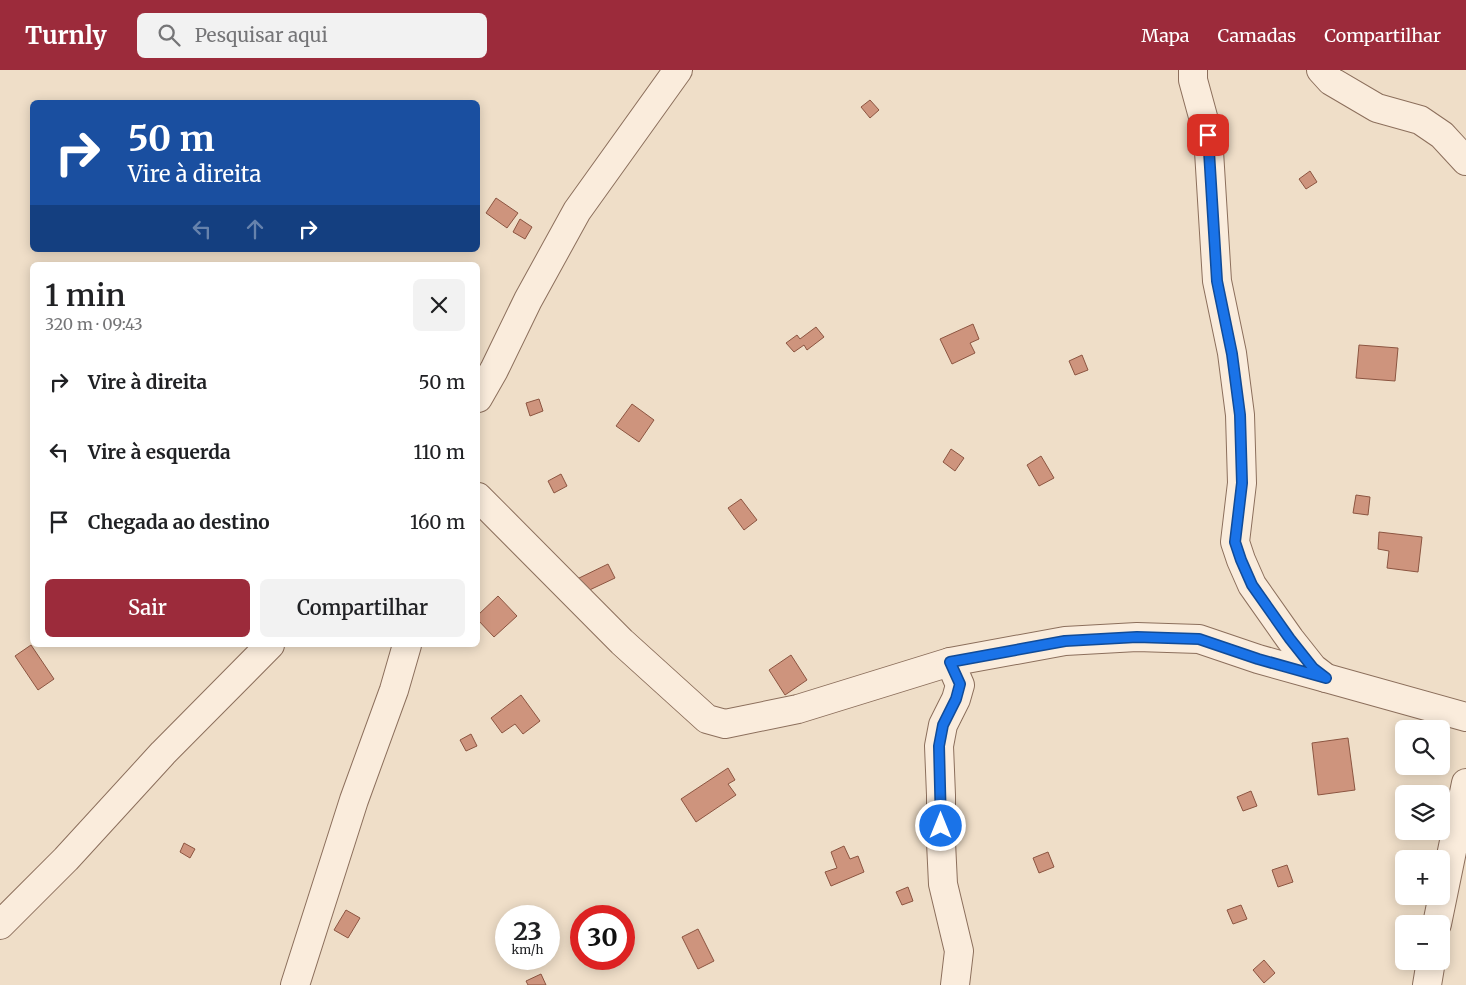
<!DOCTYPE html>
<html lang="pt">
<meta charset="utf-8">
<style>
:root{--surface:#fff;--page:#f2f2f2;--text:#202124;--muted:#757577;--accent:#9c2b3b}
body{margin:0;font-family:Merriweather,serif;background:var(--page);color:var(--text);height:100vh;display:flex;flex-direction:column;font-size:19px;white-space:nowrap}
*{box-sizing:border-box;margin:0}
p{font-size:16px;color:var(--muted)}
.icon{flex:none;width:28px;height:28px;fill:none;stroke:currentColor;stroke-width:2;stroke-linecap:round;stroke-linejoin:round}
.map{position:relative;flex:1;overflow:hidden}
.drawer{position:absolute;left:30px;top:192px;width:450px;height:385px;display:flex;flex-direction:column;background:var(--surface);border-radius:8px;box-shadow:0 2px 12px #0003}
.drawer>*{flex:none}
.guide{position:absolute;left:30px;top:30px;width:450px;height:152px;border-radius:8px;box-shadow:0 2px 12px #0003;background:#1a4fa0;color:#fff;overflow:hidden}
.controls{position:absolute;left:1395px;top:650px;display:grid;gap:10px}
.controls a{display:grid;place-items:center;width:55px;height:55px;border-radius:8px;background:var(--surface);box-shadow:0 2px 12px #0003;font-size:25px}
.speed{position:absolute;left:495px;top:835px;display:flex;gap:10px;font-size:25px;font-weight:700;text-align:center}
.speed>*{display:grid;place-content:center;width:65px;height:65px;border-radius:50%;background:var(--surface);box-shadow:0 2px 12px #0003;line-height:1}
.speed small{font-size:12px;font-weight:400}
.speed .limit{border:8px solid #d22;background:#fff;color:#111}
.pin{position:absolute;display:grid;place-items:center;width:42px;height:42px;color:#fff;margin:-21px;border-radius:10px;box-shadow:0 2px 8px #0006}
.me{position:absolute;width:55px;margin:-28px;rotate:0deg;stroke-linejoin:round;filter:drop-shadow(0 0 4px #0008)}
.turn{display:flex;align-items:center;gap:18px;height:105px;padding:0 15px;font-size:22px}
.turn .icon{width:65px;height:65px;stroke-width:2.5}
.turn b{display:block;font-size:35px;line-height:42px}
.lanes{display:flex;align-items:center;height:48px;padding:0 15px;background:#0003;justify-content:center;gap:25px;direction:ltr}
.lanes .off{opacity:.35}
.round{display:grid;place-items:center;flex:none;width:52px;height:52px;border-radius:8px;background:var(--page)}
.head{display:flex;align-items:center;justify-content:space-between;height:85px;padding:0 15px}
h1{font-size:30px;font-weight:600;line-height:38px}
.primary-button{display:flex;gap:10px;margin-top:auto;padding:10px 15px}
.primary-button a{flex:1;height:58px;border-radius:8px;background:var(--accent);color:#fff;font-size:20px;font-weight:600;line-height:58px;text-align:center}
.primary-button a+a{background:var(--page);color:var(--text)}
ul{padding:0;list-style:none}
li{display:flex;align-items:center;gap:15px;height:70px;padding:0 15px}
li div{flex:1}
li b{display:block;font-size:19px}
li em{font-style:normal}
header{display:flex;align-items:center;gap:30px;box-sizing:border-box;height:70px;padding:0 25px;background:var(--accent);color:#fff}
header strong{font-size:24px}
nav{display:flex;gap:28px;margin-inline-start:auto;font-size:18px}
.search{width:350px;height:45px;background:var(--page);display:flex;align-items:center;gap:12px;box-sizing:border-box;padding:0 18px;border-radius:8px;color:var(--muted);font-size:19px}
.map>svg:first-child{display:block}
.building{fill:#ce947d;stroke:#8c5541}
.lines{fill:none;stroke-linecap:round;stroke-linejoin:round}
.minor-casing{stroke:#8c6f5c;stroke-width:30}
.minor{stroke:#faecdc;stroke-width:28}
.route-casing{stroke:#114b97;stroke-width:12}
.route{stroke:#1a73e8;stroke-width:9}
</style>
<header>
<strong>Turnly</strong>
<div class="search"><svg class="icon" aria-label="search" viewBox="0 0 24 24"><circle cx="10" cy="10" r="6"/><path d="M15 15l6 6"/></svg>Pesquisar aqui</div>
<nav><a>Mapa</a><a>Camadas</a><a>Compartilhar</a></nav>
</header>
<div class="map">
<svg width="1466" height="915" viewBox="0 0 1466 915">
<rect width="100%" height="100%" fill="#efdec8"/>
<g class="building">
<path d="M870 30 879 40 870 48 861 37Z"/>
<path d="M1310 101 1317 112 1306 119 1299 109Z"/>
<path d="M496 128 518 143 507 158 486 143Z"/>
<path d="M520 149 532 157 525 169 513 162Z"/>
<path d="M973 254 979 269 970 273 975 283 952 294 940 269Z"/>
<path d="M816 257 824 267 807 280 804 275 794 282 786 273 797 265 800 269Z"/>
<path d="M1359 275 1398 278 1395 311 1356 308Z"/>
<path d="M1082 285 1088 300 1075 305 1069 291Z"/>
<path d="M539 329 543 341 530 346 526 333Z"/>
<path d="M632 334 654 350 639 372 616 356Z"/>
<path d="M951 379 964 388 955 401 943 392Z"/>
<path d="M1041 386 1054 408 1039 416 1027 395Z"/>
<path d="M561 404 567 416 554 423 548 411Z"/>
<path d="M1356 425 1370 427 1368 445 1353 443Z"/>
<path d="M741 429 757 450 744 460 728 438Z"/>
<path d="M1379 462 1422 467 1418 502 1387 498 1389 481 1378 479Z"/>
<path d="M608 494 615 508 581 524 575 510Z"/>
<path d="M498 526 517 546 494 567 478 550V545Z"/>
<path d="M31 575 54 609 38 620 15 586Z"/>
<path d="M791 585 807 610 785 625 769 600Z"/>
<path d="M521 625 540 651 523 664 515 654 502 663 491 648Z"/>
<path d="M471 664 477 676 466 681 460 670Z"/>
<path d="M1348 668 1355 720 1318 725 1312 673Z"/>
<path d="M728 698 735 710 728 714 736 725 696 752 681 729Z"/>
<path d="M1251 721 1257 736 1243 741 1237 727Z"/>
<path d="M184 773 195 779 190 788 180 782Z"/>
<path d="M844 776 850 789 858 786 864 802 831 816 825 802 837 798 831 782Z"/>
<path d="M1048 782 1054 797 1039 803 1033 788Z"/>
<path d="M1287 795 1293 812 1278 817 1272 800Z"/>
<path d="M908 817 913 831 902 835 896 822Z"/>
<path d="M1241 835 1247 849 1233 854 1227 840Z"/>
<path d="M346 840 360 848 348 868 334 860Z"/>
<path d="M698 859 714 891 698 899 682 867Z"/>
<path d="M1264 890 1275 903 1264 913 1253 900Z"/>
<path d="M541 904 546 915H528L526 911Z"/>
</g>
<g class="lines">
<defs>
<g id="minor">
<path d="M1193 0V10L1208 65 1217 211 1232 283 1240 345 1242 413 1235 472 1241 490 1252 515 1290 569 1313 598 1326 608 1466 647"/>
<path d="M1321 0 1331 11 1377 38 1420 50 1442 65 1466 91"/>
<path d="M478 328 494 300 528 230 577 141 678 0"/>
<path d="M478 427 622 572 707 649 725 654 798 639 950 592 1065 571 1137 567 1199 569 1258 589 1326 608"/>
<path d="M950 592 960 615 956 629 943 655 939 676 941 725V772L943 814 959 881 955 915"/>
<path d="M1437 854 1466 713"/>
<path d="M0 855 66 789 163 683 270 575"/>
<path d="M295 915 354 730 394 620 407 575"/>
<path d="M1427 915 1431 891"/>
</g>
</defs>
<use href="#minor" class="minor-casing"/>
<use href="#minor" class="minor"/>
</g>
<g class="lines">
<defs>
<path id="route" d="M941 756 939 676 943 655 956 629 960 614 950 592 1065 571 1137 567 1199 569 1258 589 1326 608 1313 598 1290 569 1252 515 1241 490 1235 472 1242 413 1240 345 1232 284 1217 211 1208 65"/>
</defs>
<use href="#route" class="route-casing"/>
<use href="#route" class="route"/>
</g>
</svg>
<div class="controls">
<a><svg class="icon" aria-label="search" viewBox="0 0 24 24"><circle cx="10" cy="10" r="6"/><path d="M15 15l6 6"/></svg></a>
<a><svg class="icon" aria-label="layers" viewBox="0 0 24 24"><path d="M12 4l9 5-9 5-9-5zM3 14l9 5 9-5"/></svg></a>
<a>+</a>
<a>−</a>
</div>
<div class="speed"><div>23<small>km/h</small></div><div class="limit">30</div></div>
<div class="pin" style="left:1208px;top:65px;background:#d93025"><svg class="icon" aria-label="arrive" viewBox="0 0 24 24"><path d="M6 21V4h12l-3 4 3 4H6"/></svg></div>
<svg class="me" style="left:941px;top:756px" viewBox="-20 -20 40 40"><circle r="17" fill="#1a73e8" stroke="#fff" stroke-width="3"/><path d="M0-11L8 9 0 5-8 9z" fill="#fff"/></svg>
<div class="guide">
<div class="turn"><svg class="icon" aria-label="right" viewBox="0 0 24 24"><path d="M7 20v-9h11M14 6l5 5-5 5"/></svg><div><b>50 m</b>Vire à direita</div></div>
<div class="lanes"><svg class="icon off" aria-label="left" viewBox="0 0 24 24"><path d="M17 20v-9H6M10 6l-5 5 5 5"/></svg><svg class="icon off" aria-label="ahead" viewBox="0 0 24 24"><path d="M12 20V5M6 11l6-6 6 6"/></svg><svg class="icon" aria-label="right" viewBox="0 0 24 24"><path d="M7 20v-9h11M14 6l5 5-5 5"/></svg></div>
</div>
<section class="drawer">
<div class="head"><div><h1>1 min</h1><p>320 m · 09:43</p></div><a class="round"><svg class="icon" aria-label="close" viewBox="0 0 24 24"><path d="M6 6l12 12M18 6L6 18"/></svg></a></div>
<ul>
<li><svg class="icon" aria-label="right" viewBox="0 0 24 24"><path d="M7 20v-9h11M14 6l5 5-5 5"/></svg><div><b>Vire à direita</b></div><em>50 m</em></li>
<li><svg class="icon" aria-label="left" viewBox="0 0 24 24"><path d="M17 20v-9H6M10 6l-5 5 5 5"/></svg><div><b>Vire à esquerda</b></div><em>110 m</em></li>
<li><svg class="icon" aria-label="arrive" viewBox="0 0 24 24"><path d="M6 21V4h12l-3 4 3 4H6"/></svg><div><b>Chegada ao destino</b></div><em>160 m</em></li>
</ul>
<div class="primary-button"><a>Sair</a><a>Compartilhar</a></div>
</section>
</div>
